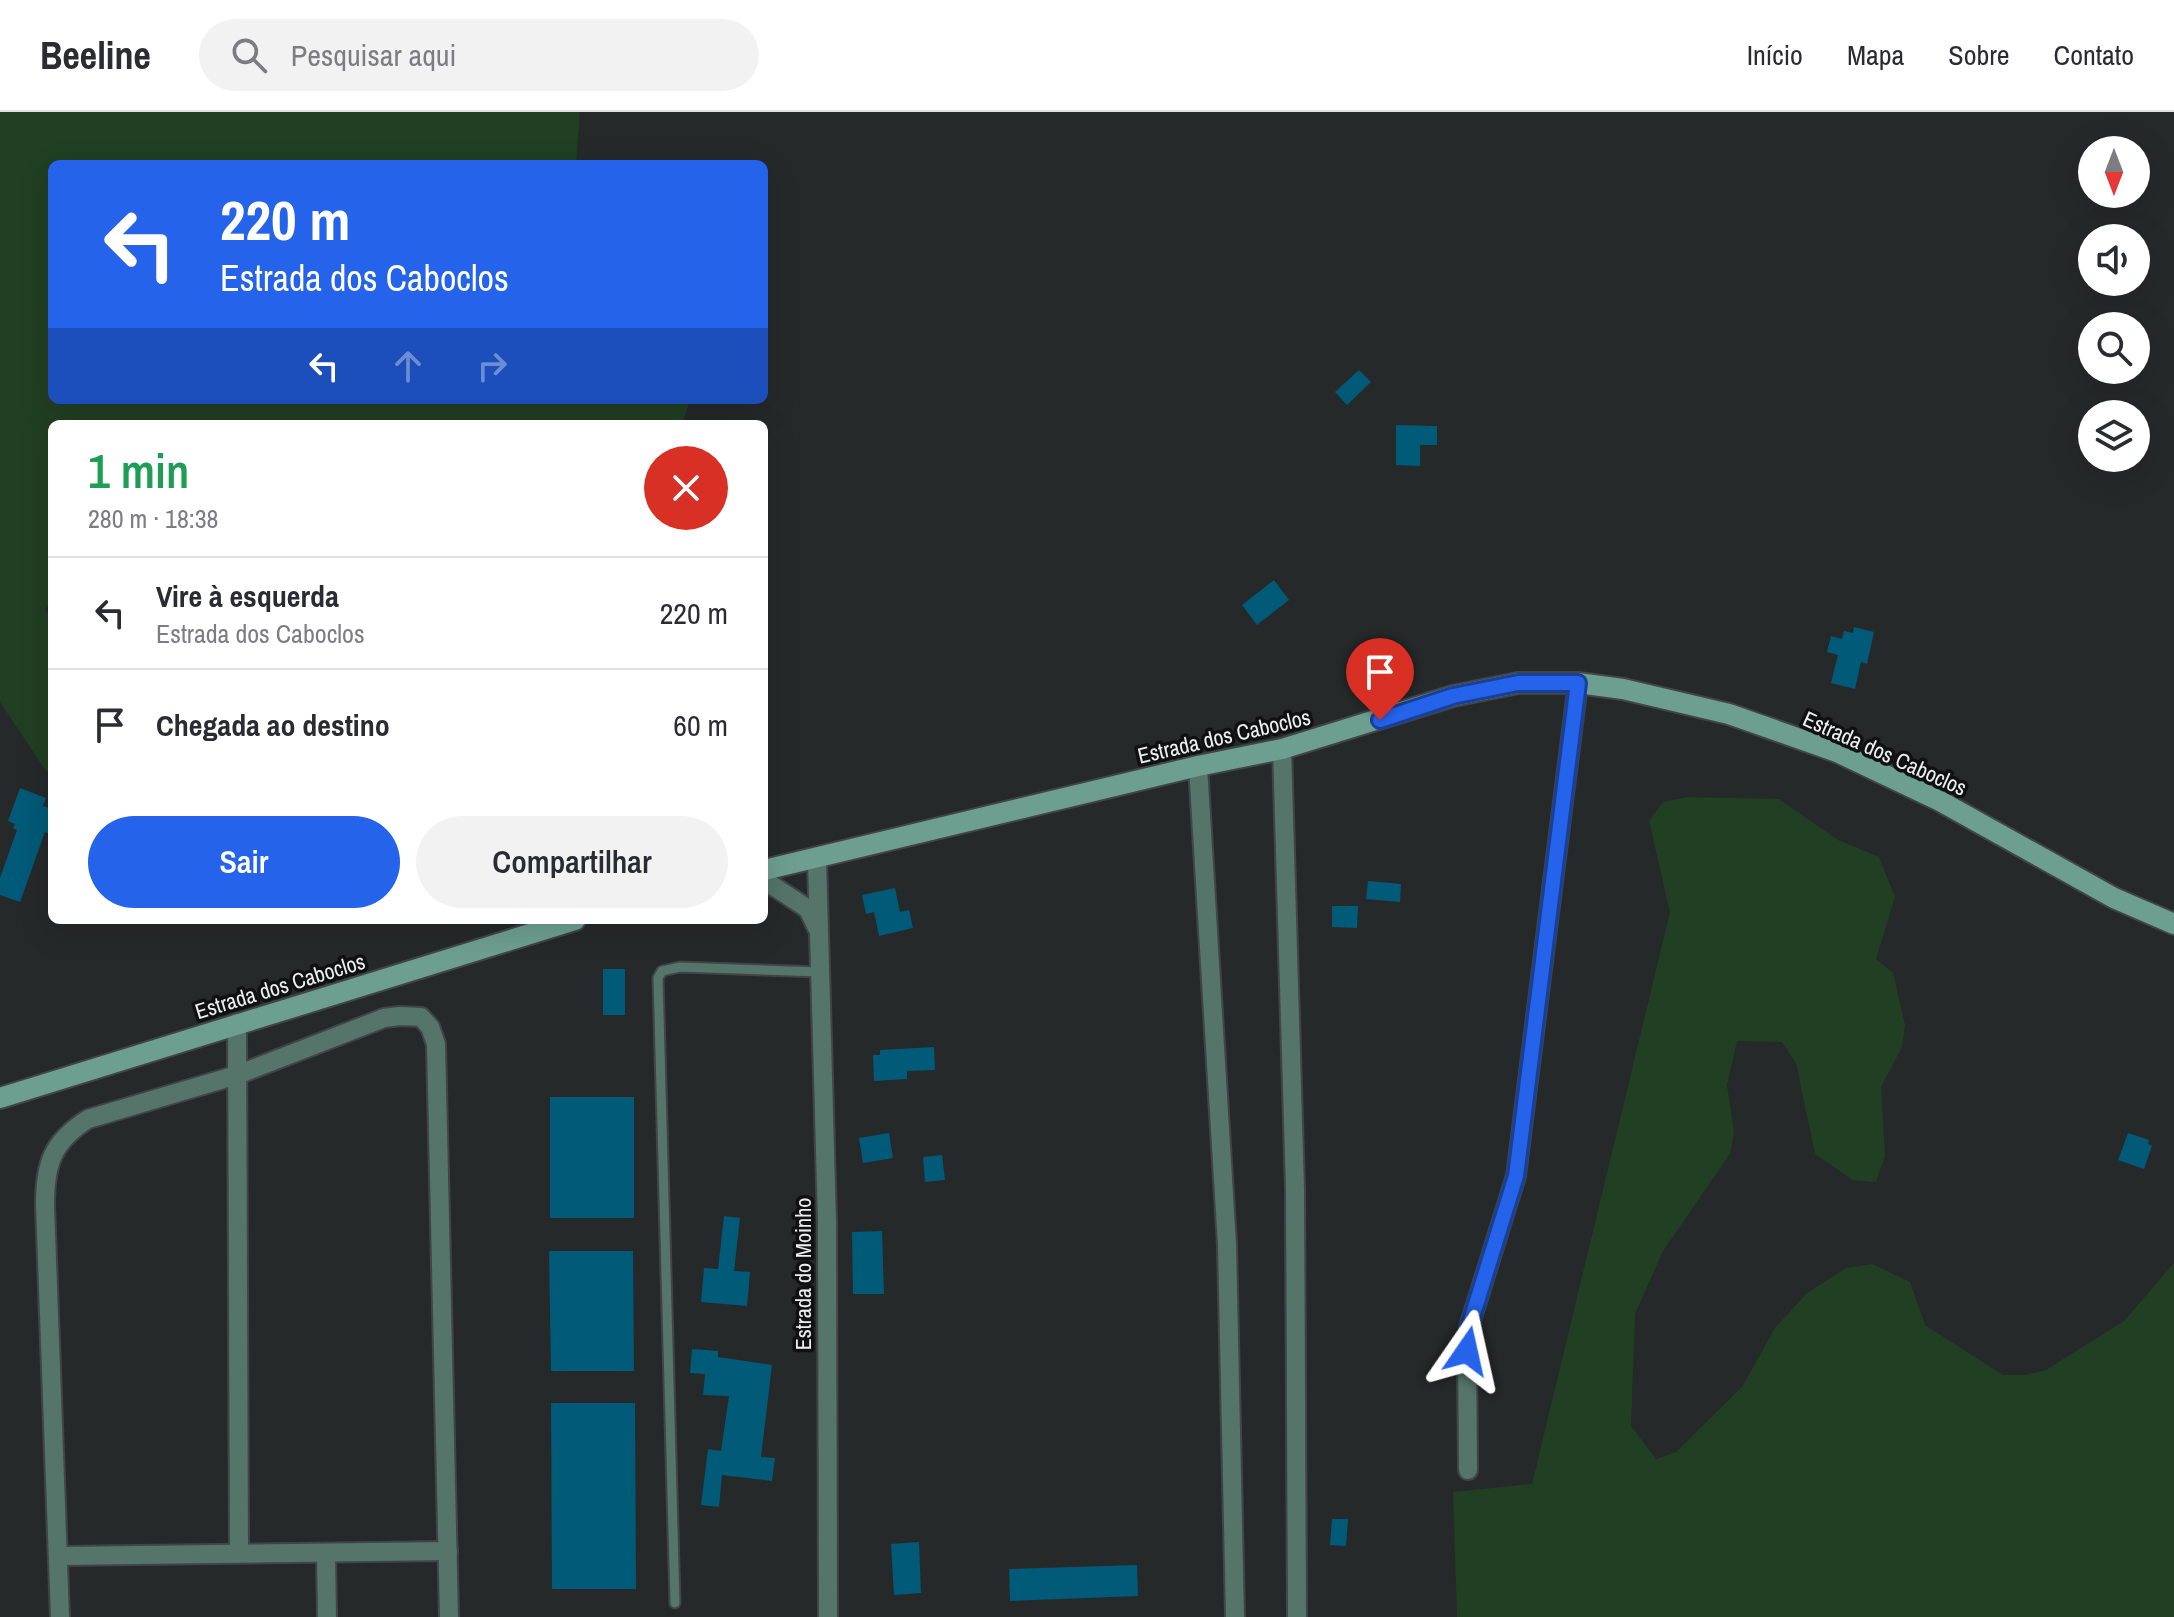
<!DOCTYPE html>
<html lang="pt">
<meta charset="utf-8">
<style>
:root{--surface:#fff;--page:#f2f2f3;--text:#2b2b33;--muted:#7c7c81;--line:#e1e1e2;--accent:#2563eb}
body{margin:0;font-family:"Archivo Narrow",sans-serif;background:var(--page);color:var(--text);height:100vh;display:flex;flex-direction:column;font-size:30px;white-space:nowrap}
*{box-sizing:border-box;margin:0}
p{font-size:26px;color:var(--muted)}
.icon{flex:none;width:44px;height:44px;fill:none;stroke:currentColor;stroke-width:2;stroke-linecap:round;stroke-linejoin:round}
.map{position:relative;flex:1;overflow:hidden}
.details{position:absolute;left:48px;top:308px;width:720px;height:504px;display:flex;flex-direction:column;background:var(--surface);border-radius:12px;box-shadow:0 8px 32px #0002}
.details>*{flex:none}
.hud{position:absolute;left:48px;top:48px;width:720px;height:244px;border-radius:12px;box-shadow:0 8px 32px #0002;background:#2563eb;color:#fff;overflow:hidden}
.needle{width:52px;rotate:180deg}
.tools{position:absolute;left:2078px;top:24px;display:grid;gap:16px}
.tools a{display:grid;place-items:center;width:72px;height:72px;border-radius:50%;background:var(--surface);box-shadow:0 8px 32px #0002;font-size:40px}
.pin{position:absolute;display:grid;place-items:center;width:68px;height:68px;color:#fff;margin:-82px -34px;border-radius:50% 50% 50% 0;rotate:-45deg;box-shadow:0 0 8px #0007}
.pin .icon{rotate:45deg}
.me{position:absolute;width:88px;margin:-44px;rotate:11deg;stroke-linejoin:round;filter:drop-shadow(0 0 6px #0008)}
.turn{display:flex;align-items:center;gap:28px;height:168px;padding:0 40px;font-size:36px}
.turn .icon{width:104px;height:104px;stroke-width:2.5}
.turn b{display:block;font-size:56px;line-height:68px}
.lanes{display:flex;align-items:center;height:76px;padding:0 40px;background:#0003;justify-content:center;gap:40px;direction:ltr}
.lanes .off{opacity:.35}
.round{display:grid;place-items:center;flex:none;width:84px;height:84px;border-radius:42px;background:var(--page)}
.summary{display:flex;align-items:center;justify-content:space-between;height:136px;padding:0 40px}
h1{font-size:48px;font-weight:600;line-height:60px;color:#1e9e55}
.button{display:flex;gap:16px;margin-top:auto;padding:16px 40px}
.button a{flex:1;height:92px;border-radius:48px;background:var(--accent);color:#fff;font-size:32px;font-weight:600;line-height:92px;text-align:center}
.button a+a{background:var(--page);color:var(--text)}
ul{padding:0;list-style:none}
li{display:flex;align-items:center;gap:24px;height:112px;padding:0 40px;border-top:2px solid var(--line)}
li div{flex:1}
li b{display:block;font-size:30px}
li em{font-style:normal}
header{display:flex;align-items:center;gap:48px;box-sizing:border-box;height:112px;padding:0 40px;background:var(--surface);border-bottom:2px solid var(--line)}
header strong{font-size:38px}
nav{display:flex;gap:44px;margin-inline-start:auto;font-size:28px}
.search{width:560px;height:72px;background:var(--page);display:flex;align-items:center;gap:20px;box-sizing:border-box;padding:0 28px;border-radius:44px;color:var(--muted);font-size:30px}
.map>svg:first-child{display:block}
.green{fill:#213f22}
.building{fill:#015a77}
.lines{fill:none;stroke-linecap:round;stroke-linejoin:round}
.lane-casing{stroke:#424545;stroke-width:13}
.street-casing{stroke:#424545;stroke-width:22}
.secondary-casing{stroke:#424545;stroke-width:24}
.lane{stroke:#55746a;stroke-width:9}
.street{stroke:#55746a;stroke-width:18}
.secondary{stroke:#6d9f90;stroke-width:20}
.route-casing{stroke:#184099;stroke-width:20}
.route{stroke:#2563eb;stroke-width:14}
.labels{text-anchor:middle;stroke-width:7;stroke-linejoin:round;paint-order:stroke}
.street-label{font-size:22px;fill:#eef0f0;stroke:#101112}
</style>
<header>
<strong>Beeline</strong>
<div class="search"><svg class="icon" aria-label="search" viewBox="0 0 24 24"><circle cx="10" cy="10" r="6"/><path d="M15 15l6 6"/></svg>Pesquisar aqui</div>
<nav><a>Início</a><a>Mapa</a><a>Sobre</a><a>Contato</a></nav>
</header>
<div class="map">
<svg width="2174" height="1505" viewBox="0 0 2174 1505">
<rect width="100%" height="100%" fill="#262929"/>
<g class="green">
<path d="M0 0H580L576 52H52V288H690L682 312H52V490L45 497 52 507V660L46 659 0 590Z"/>
<path d="M1687 685 1779 687 1838 728 1879 745 1895 785 1876 847 1893 861 1905 913 1902 935 1881 975 1885 1044 1876 1070 1853 1068 1815 1042 1796 951 1782 930 1737 929 1727 973 1734 1020 1730 1042 1663 1139 1635 1202 1631 1314 1656 1347 1676 1340 1742 1275 1775 1216 1806 1182 1846 1156 1872 1152 1910 1170 1925 1213 2003 1263H2025L2046 1258 2124 1209 2174 1151V1505H1457L1453 1380 1532 1372 1670 800 1649 709 1663 690Z"/>
</g>
<g class="building">
<path d="M1359 258 1371 270 1347 293 1335 280Z"/>
<path d="M1396 313 1437 314V333H1420V354L1396 353Z"/>
<path d="M1274 468 1289 488 1257 513 1242 493Z"/>
<path d="M1854 515 1874 520 1867 552 1861 550 1855 577 1831 571 1838 543 1827 540 1831 524 1842 527 1844 519 1853 521Z"/>
<path d="M20 676 46 686 43 694 52 697V723L45 720 20 790 0 783V766L17 718 13 716 15 712 8 709Z"/>
<path d="M1368 769 1401 772 1400 790 1366 787Z"/>
<path d="M895 776 900 800 909 798 913 816 879 824 874 800 866 802 862 783Z"/>
<path d="M1332 794H1358L1357 816 1332 815Z"/>
<rect x="603" y="857" width="22" height="46"/>
<path d="M934 935 935 958 907 959V967L874 969 873 943H880V938Z"/>
<rect x="550" y="985" width="84" height="121"/>
<path d="M889 1021 893 1046 863 1051 859 1026Z"/>
<path d="M2128 1021 2149 1028 2148 1032 2152 1034 2144 1057 2118 1048Z"/>
<path d="M942 1043 945 1068 925 1070 923 1045Z"/>
<path d="M724 1104 740 1106 734 1159 750 1160 747 1194 701 1190 704 1156 718 1157Z"/>
<path d="M882 1119 884 1182H853L852 1120Z"/>
<path d="M549 1139H633L634 1259H551Z"/>
<path d="M692 1237 718 1239V1245L772 1253 761 1345 775 1346 772 1369 722 1363 719 1395 701 1393 708 1337 721 1339 729 1284 703 1283 705 1262 690 1261Z"/>
<path d="M551 1291H635L636 1477H552Z"/>
<path d="M1332 1407H1348L1346 1434 1330 1433Z"/>
<path d="M919 1430 921 1481 894 1483 891 1432Z"/>
<path d="M1137 1453 1138 1484 1010 1489 1009 1457Z"/>
</g>
<g class="lines">
<defs>
<path id="lane" d="M675 1491 658 866 662 859 680 855 820 860"/>
<g id="street">
<path d="M1282 637 1295 1077 1297 1505"/>
<path d="M1198 654 1227 1133 1235 1505"/>
<path d="M817 747 827 1111 828 1505"/>
<path d="M764 768 808 797 817 816"/>
<path d="M237 911 239 1440"/>
<path d="M1468 1358 1467 1239 1469 1215 1516 1064 1578 571"/>
<path d="M326 1442 327 1505"/>
<path d="M59 1444 448 1439"/>
<path d="M60 1505 45 1093C45 1052 52 1030 88 1007L237 963 384 906 400 904 421 905 430 915 436 932 449 1505"/>
</g>
<g id="secondary">
<path d="M764 758 1198 654 1282 637 1453 584 1518 571H1578L1623 577 1729 602 1837 640 1940 689 2114 786 2174 812"/>
<path d="M0 986 575 808"/>
</g>
</defs>
<use href="#lane" class="lane-casing"/>
<use href="#street" class="street-casing"/>
<use href="#secondary" class="secondary-casing"/>
<use href="#lane" class="lane"/>
<use href="#street" class="street"/>
<use href="#secondary" class="secondary"/>
</g>
<g class="lines">
<defs>
<path id="route" d="M1380 608 1453 584 1518 571H1578L1516 1064 1469 1215 1467 1239"/>
</defs>
<use href="#route" class="route-casing"/>
<use href="#route" class="route"/>
</g>
<g class="labels">
<g class="street-label">
<text transform="translate(1224 624) rotate(-13)" y="8">Estrada dos Caboclos</text>
<text transform="translate(1885 641) rotate(24)" y="8">Estrada dos Caboclos</text>
<text transform="translate(280 874) rotate(-17)" y="8">Estrada dos Caboclos</text>
<text transform="translate(803 1162) rotate(-90)" y="8">Estrada do Moinho</text>
</g>
</g>
</svg>
<div class="tools">
<a><svg class="needle" viewBox="-14 -14 28 28"><path d="M0-13l5 13h-10z" fill="#e53935"/><path d="M0 13l5-13h-10z" fill="#7c7c81"/></svg></a>
<a><svg class="icon" aria-label="sound" viewBox="0 0 24 24"><path d="M4 9h4l5-4v14l-5-4H4zM17 9q2 3 0 6"/></svg></a>
<a><svg class="icon" aria-label="search" viewBox="0 0 24 24"><circle cx="10" cy="10" r="6"/><path d="M15 15l6 6"/></svg></a>
<a><svg class="icon" aria-label="layers" viewBox="0 0 24 24"><path d="M12 4l9 5-9 5-9-5zM3 14l9 5 9-5"/></svg></a>
</div>
<div class="pin" style="left:1380px;top:608px;background:#d93025"><svg class="icon" aria-label="arrive" viewBox="0 0 24 24"><path d="M6 21V4h12l-3 4 3 4H6"/></svg></div>
<svg class="me" style="left:1467px;top:1239px" viewBox="-20 -20 40 40"><path d="M0-17L14 15 0 8-14 15z" fill="#2563eb" stroke="#fff" stroke-width="4"/></svg>
<div class="hud">
<div class="turn"><svg class="icon" aria-label="left" viewBox="0 0 24 24"><path d="M17 20v-9H6M10 6l-5 5 5 5"/></svg><div><b>220 m</b>Estrada dos Caboclos</div></div>
<div class="lanes"><svg class="icon" aria-label="left" viewBox="0 0 24 24"><path d="M17 20v-9H6M10 6l-5 5 5 5"/></svg><svg class="icon off" aria-label="ahead" viewBox="0 0 24 24"><path d="M12 20V5M6 11l6-6 6 6"/></svg><svg class="icon off" aria-label="right" viewBox="0 0 24 24"><path d="M7 20v-9h11M14 6l5 5-5 5"/></svg></div>
</div>
<section class="details">
<div class="summary"><div><h1>1 min</h1><p>280 m · 18:38</p></div><a class="round" style="background:#d93025;color:#fff"><svg class="icon" aria-label="close" viewBox="0 0 24 24"><path d="M6 6l12 12M18 6L6 18"/></svg></a></div>
<ul>
<li><svg class="icon" aria-label="left" viewBox="0 0 24 24"><path d="M17 20v-9H6M10 6l-5 5 5 5"/></svg><div><b>Vire à esquerda</b><p>Estrada dos Caboclos</p></div><em>220 m</em></li>
<li><svg class="icon" aria-label="arrive" viewBox="0 0 24 24"><path d="M6 21V4h12l-3 4 3 4H6"/></svg><div><b>Chegada ao destino</b></div><em>60 m</em></li>
</ul>
<div class="button"><a>Sair</a><a>Compartilhar</a></div>
</section>
</div>
